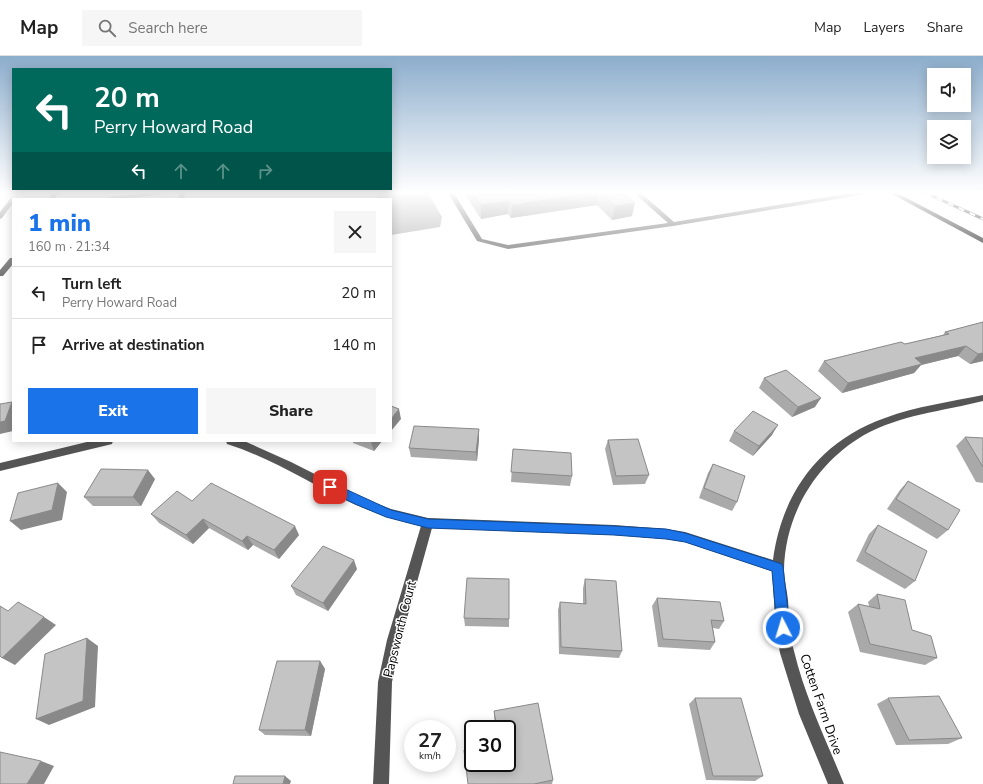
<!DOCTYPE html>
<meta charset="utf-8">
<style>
:root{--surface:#fff;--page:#f6f6f6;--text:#222;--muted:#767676;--line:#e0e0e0;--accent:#1a73e8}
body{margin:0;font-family:"Nunito Sans",sans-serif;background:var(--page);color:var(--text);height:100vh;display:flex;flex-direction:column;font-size:15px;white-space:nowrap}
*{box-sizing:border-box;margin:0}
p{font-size:13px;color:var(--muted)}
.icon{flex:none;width:22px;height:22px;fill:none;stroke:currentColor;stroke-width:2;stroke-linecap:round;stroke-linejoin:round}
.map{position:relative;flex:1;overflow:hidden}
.panel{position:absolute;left:12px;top:142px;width:380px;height:244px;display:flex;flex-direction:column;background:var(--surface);border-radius:0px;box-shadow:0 2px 10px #0003}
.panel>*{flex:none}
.banner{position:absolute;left:12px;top:12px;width:380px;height:122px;border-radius:0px;box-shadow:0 2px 10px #0003;background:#00695c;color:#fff;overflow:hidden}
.buttons{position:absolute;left:927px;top:12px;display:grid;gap:8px}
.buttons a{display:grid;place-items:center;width:44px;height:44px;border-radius:0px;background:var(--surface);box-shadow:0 2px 10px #0003;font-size:20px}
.speed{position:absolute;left:404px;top:664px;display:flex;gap:8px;font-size:20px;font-weight:700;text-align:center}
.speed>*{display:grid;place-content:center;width:52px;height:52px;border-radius:50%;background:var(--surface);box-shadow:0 2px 10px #0003;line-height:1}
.speed small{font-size:10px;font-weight:400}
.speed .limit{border:2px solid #111;border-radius:6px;background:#fff;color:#111}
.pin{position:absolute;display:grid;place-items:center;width:34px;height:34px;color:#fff;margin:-17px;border-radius:8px;box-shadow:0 2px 6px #0006}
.me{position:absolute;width:44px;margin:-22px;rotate:355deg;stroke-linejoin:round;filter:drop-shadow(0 0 3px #0008)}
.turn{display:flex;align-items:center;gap:14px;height:84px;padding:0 16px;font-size:18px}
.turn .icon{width:52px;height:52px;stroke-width:2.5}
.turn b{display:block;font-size:28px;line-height:34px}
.lanes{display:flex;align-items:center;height:38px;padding:0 16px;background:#0003;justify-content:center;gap:20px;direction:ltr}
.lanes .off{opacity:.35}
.round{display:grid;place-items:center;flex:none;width:42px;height:42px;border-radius:0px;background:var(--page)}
.head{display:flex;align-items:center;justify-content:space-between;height:68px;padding:0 16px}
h1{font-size:24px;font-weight:800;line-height:30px;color:var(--accent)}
.button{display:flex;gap:8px;margin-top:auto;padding:8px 16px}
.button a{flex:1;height:46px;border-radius:0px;background:var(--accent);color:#fff;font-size:16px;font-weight:800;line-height:46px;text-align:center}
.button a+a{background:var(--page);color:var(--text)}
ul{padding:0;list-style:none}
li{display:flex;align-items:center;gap:12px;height:52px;padding:0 16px;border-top:1px solid var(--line)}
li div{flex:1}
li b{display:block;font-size:15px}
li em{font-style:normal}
header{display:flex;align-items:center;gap:24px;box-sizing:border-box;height:56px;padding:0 20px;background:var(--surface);border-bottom:1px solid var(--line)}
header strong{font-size:19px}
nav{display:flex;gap:22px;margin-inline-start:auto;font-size:14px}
.search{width:280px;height:36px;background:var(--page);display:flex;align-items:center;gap:10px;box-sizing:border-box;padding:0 14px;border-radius:0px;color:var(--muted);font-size:15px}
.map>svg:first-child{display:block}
.water{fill:#a3a3a3}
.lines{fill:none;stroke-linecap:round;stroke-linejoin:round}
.minor{fill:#555;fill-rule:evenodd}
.major{fill:#000;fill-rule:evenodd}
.rail-casing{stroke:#000;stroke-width:3}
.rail{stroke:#fff;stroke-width:2;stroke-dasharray:6;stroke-linecap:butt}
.wall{fill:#a9a9a9}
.shaded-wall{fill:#898989}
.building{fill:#c4c4c4;stroke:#898989}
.route{fill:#1a73e8;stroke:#114b97}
.labels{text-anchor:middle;stroke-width:3;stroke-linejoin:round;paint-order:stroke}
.near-street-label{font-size:13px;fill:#000;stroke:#fff}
</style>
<header>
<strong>Map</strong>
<div class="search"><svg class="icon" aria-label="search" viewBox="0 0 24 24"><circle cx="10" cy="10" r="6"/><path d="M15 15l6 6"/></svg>Search here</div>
<nav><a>Map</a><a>Layers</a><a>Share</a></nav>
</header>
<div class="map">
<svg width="983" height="728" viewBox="0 0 983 728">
<rect width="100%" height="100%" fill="#fff"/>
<path class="water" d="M381 137H428L442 161 440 171 391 179V143H375Z"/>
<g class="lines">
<g class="minor">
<path d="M52 137H58L55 143H49Z"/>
<path d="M144 137H161L158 139 124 143H106L109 141Z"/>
<path d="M179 137H185L184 143H178Z"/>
<path d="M448 137H454L482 183 508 189 668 167 634 137H641L674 166 851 137H864L861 139 673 170 508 193 477 185Z"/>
<path d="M11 142 16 143H13V147L2 162 0 163V156Z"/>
<path d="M10 202H13V208L3 220H0V214Z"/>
<path d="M983 339V345C943 355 900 359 864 379 816 407 785 458 784 514 784 524 787 534 788 544 789 561 789 578 794 595 805 641 826 684 844 728H828L799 658 780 597 776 575 772 515 685 486 666 483 614 479 432 472 401 584 392 626 389 728H373L378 626 387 584 421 470C398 465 376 458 354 448 312 429 272 402 227 388L226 385H244L291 406 362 442 391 453 428 462 614 469 666 473 685 476 773 504C782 436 820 385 885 362 917 350 950 346 983 339Z"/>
<path d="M91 385H113L112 388 108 389 0 415V407Z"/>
</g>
<path class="major" d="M890 137H897L983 182V187Z"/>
<defs>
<path id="rail" d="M926 137 983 163"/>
</defs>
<use href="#rail" class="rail-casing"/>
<use href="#rail" class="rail"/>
</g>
<g class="wall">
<path d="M464 137H623L632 160 612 164 597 149 511 162 508 158 481 163Z"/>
<path d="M983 266V305L970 308 958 300 921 309 914 317 842 337 818 315 824 305 905 288 943 279 945 276Z"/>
<path d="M764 322 815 351 792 361 759 332Z"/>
<path d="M479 373V383L477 405 411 401 409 392Z"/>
<path d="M734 375 772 379 753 400 729 385Z"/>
<path d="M965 381 983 382V427L976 426 956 390Z"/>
<path d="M608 384 649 419 645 428 613 429 605 393Z"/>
<path d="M353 385H382L374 395 353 387Z"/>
<path d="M513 393 572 420 570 430 511 426Z"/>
<path d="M713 408 737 446 732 455 699 442 708 417Z"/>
<path d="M155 423 141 450H93L84 441Z"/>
<path d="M908 425 948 474 937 483 887 453 900 434Z"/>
<path d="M192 445 299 479 279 503 253 489 248 494 209 472 193 488 159 467 151 458Z"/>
<path d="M878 469 915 525 905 533 856 505 869 478Z"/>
<path d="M357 513 328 555 296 539 291 530Z"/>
<path d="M585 523 622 595 619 602 559 598 558 554 560 546 583 548V532Z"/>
<path d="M877 538 937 602 925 609 860 596 848 556 858 548 869 550 868 546Z"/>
<path d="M657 542 724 565 719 573 713 572 715 586 710 594 658 591 652 550Z"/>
<path d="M464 562 509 563V571L465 570Z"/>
<path d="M320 605 325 613 311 680 265 679 259 674Z"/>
<path d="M695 642 763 720 755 725 706 724 689 648Z"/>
<path d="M888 642 962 682 948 688 896 689 877 648Z"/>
<path d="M494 655 553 724 552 728H468L507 707V673H496L494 661Z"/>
</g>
<g class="shaded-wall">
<path d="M589 137H599L597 149 511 162 512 149Z"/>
<path d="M509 145 508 158 481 163V149Z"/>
<path d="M635 147 632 160 612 164 615 150Z"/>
<path d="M966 290 958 300 921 309 914 317 842 337 848 327 915 302Z"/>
<path d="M983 297V305L970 308 978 298Z"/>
<path d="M821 342 815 351 792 361 798 351Z"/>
<path d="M12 346H13V375L0 378V366Z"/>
<path d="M399 353 401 363 391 375V363Z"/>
<path d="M778 369 772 379 753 400 759 390Z"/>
<path d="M479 373V383L477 405 476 396Z"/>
<path d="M372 385H382L374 395 371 386Z"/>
<path d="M148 414 155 423 141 450 133 441Z"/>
<path d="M58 427 67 436 62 464 21 474 10 465Z"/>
<path d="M203 463 209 472 193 488 186 479Z"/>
<path d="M295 470 299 479 279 503 274 494Z"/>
<path d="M247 480 253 489 248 494 242 485Z"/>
<path d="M354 504 357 513 328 555 323 547Z"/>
<path d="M44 561 56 569 15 609 2 602Z"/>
<path d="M87 582 98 590 95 651 49 669 36 663Z"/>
<path d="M320 605 325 613 311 680 305 674Z"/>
<path d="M41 705 54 710 44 728H27Z"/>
<path d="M285 720 291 725 290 728H283Z"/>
</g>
<g class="building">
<path d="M472 137H589L512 149 509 145 481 149Z"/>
<path d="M600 137H623L635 147 615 150Z"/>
<path d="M983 266V297L978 298 966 290 915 302 922 308 848 327 824 305 901 286 905 288 949 278 945 276Z"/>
<path d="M786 314 821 342 798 351 764 322Z"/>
<path d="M12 346 5 365 0 366V348Z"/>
<path d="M391 350 399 353 391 363Z"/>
<path d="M753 355 778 369 759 390 734 375Z"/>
<path d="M414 370 479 373 476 396 409 392Z"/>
<path d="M965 381 983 382V411Z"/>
<path d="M638 383 649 419 616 420 608 384Z"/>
<path d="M513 393 571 397 572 420 511 416Z"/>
<path d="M713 408 745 420 737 446 704 432Z"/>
<path d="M101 413 148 414 133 441H84Z"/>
<path d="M908 425 960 454 948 474 896 443Z"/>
<path d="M58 427 52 454 10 465 18 437Z"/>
<path d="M211 427 295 470 274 494 247 480 242 485 203 463 186 479 151 458 177 435 192 445Z"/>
<path d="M878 469 927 495 915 525 865 496Z"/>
<path d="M323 490 354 504 323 547 291 530Z"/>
<path d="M467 522 509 523V563L464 562Z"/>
<path d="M585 523 616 525 622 595 561 591 560 546 586 548Z"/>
<path d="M877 538 905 544 912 574 931 580 937 602 870 588 858 548 880 553Z"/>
<path d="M657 542 720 546 724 565 711 564 715 586 663 583Z"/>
<path d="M18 546 44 561 2 602 0 600V550L8 555Z"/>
<path d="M87 582 83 645 36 663 45 598Z"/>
<path d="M277 605H320L305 674H259Z"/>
<path d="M939 640 962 682 909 684 888 642Z"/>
<path d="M695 642H741L763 720H713Z"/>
<path d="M538 647 553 724 534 728H468L464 694 473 693V707H507V673H497L494 655Z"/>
<path d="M0 696 41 705 27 728H0Z"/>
<path d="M235 720H285L283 728H233Z"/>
</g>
<linearGradient id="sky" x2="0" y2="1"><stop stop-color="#8cadcc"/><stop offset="0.57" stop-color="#fff"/><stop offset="1" stop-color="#fff" stop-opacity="0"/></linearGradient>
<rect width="983" height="239" fill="url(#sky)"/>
<path class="route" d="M330 426 391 454 428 463 614 470 666 473 685 477 782 508 783 511 790 572 788 576 783 578 779 576 777 572 772 515 685 486 666 483 614 479 428 472 386 461 355 448 326 434 325 431 326 428Z"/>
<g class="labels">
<g class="near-street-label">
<text transform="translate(399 573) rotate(-76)" y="5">Papsworth Court</text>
<text transform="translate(822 648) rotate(71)" y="5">Cotten Farm Drive</text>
</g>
</g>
</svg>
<div class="buttons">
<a><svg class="icon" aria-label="sound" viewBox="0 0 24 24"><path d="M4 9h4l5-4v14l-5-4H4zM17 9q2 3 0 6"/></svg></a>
<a><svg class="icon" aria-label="layers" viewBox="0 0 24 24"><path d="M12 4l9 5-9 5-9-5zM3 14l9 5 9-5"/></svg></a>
</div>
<div class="speed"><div>27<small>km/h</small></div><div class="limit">30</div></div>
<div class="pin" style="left:330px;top:431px;background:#d93025"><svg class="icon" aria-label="arrive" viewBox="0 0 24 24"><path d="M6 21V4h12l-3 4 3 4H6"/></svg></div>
<svg class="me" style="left:783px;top:572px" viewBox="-20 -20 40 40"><circle r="17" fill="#1a73e8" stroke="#fff" stroke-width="3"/><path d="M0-11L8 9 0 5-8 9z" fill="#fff"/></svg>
<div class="banner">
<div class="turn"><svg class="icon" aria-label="left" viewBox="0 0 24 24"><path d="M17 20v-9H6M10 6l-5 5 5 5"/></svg><div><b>20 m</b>Perry Howard Road</div></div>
<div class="lanes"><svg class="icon" aria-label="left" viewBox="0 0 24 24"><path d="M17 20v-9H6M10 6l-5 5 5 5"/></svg><svg class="icon off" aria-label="ahead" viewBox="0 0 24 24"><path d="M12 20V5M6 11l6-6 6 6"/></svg><svg class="icon off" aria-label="ahead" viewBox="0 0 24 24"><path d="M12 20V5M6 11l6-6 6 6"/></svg><svg class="icon off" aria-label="right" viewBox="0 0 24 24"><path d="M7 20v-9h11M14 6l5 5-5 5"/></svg></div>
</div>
<section class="panel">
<div class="head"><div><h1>1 min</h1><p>160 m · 21:34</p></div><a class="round"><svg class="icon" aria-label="close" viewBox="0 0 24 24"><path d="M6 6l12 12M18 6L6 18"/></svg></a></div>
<ul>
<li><svg class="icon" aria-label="left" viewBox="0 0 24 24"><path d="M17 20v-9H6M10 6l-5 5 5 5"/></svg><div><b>Turn left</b><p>Perry Howard Road</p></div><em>20 m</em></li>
<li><svg class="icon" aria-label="arrive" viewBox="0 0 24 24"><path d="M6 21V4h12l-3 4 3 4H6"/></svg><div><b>Arrive at destination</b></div><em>140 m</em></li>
</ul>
<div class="button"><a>Exit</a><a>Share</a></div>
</section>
</div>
